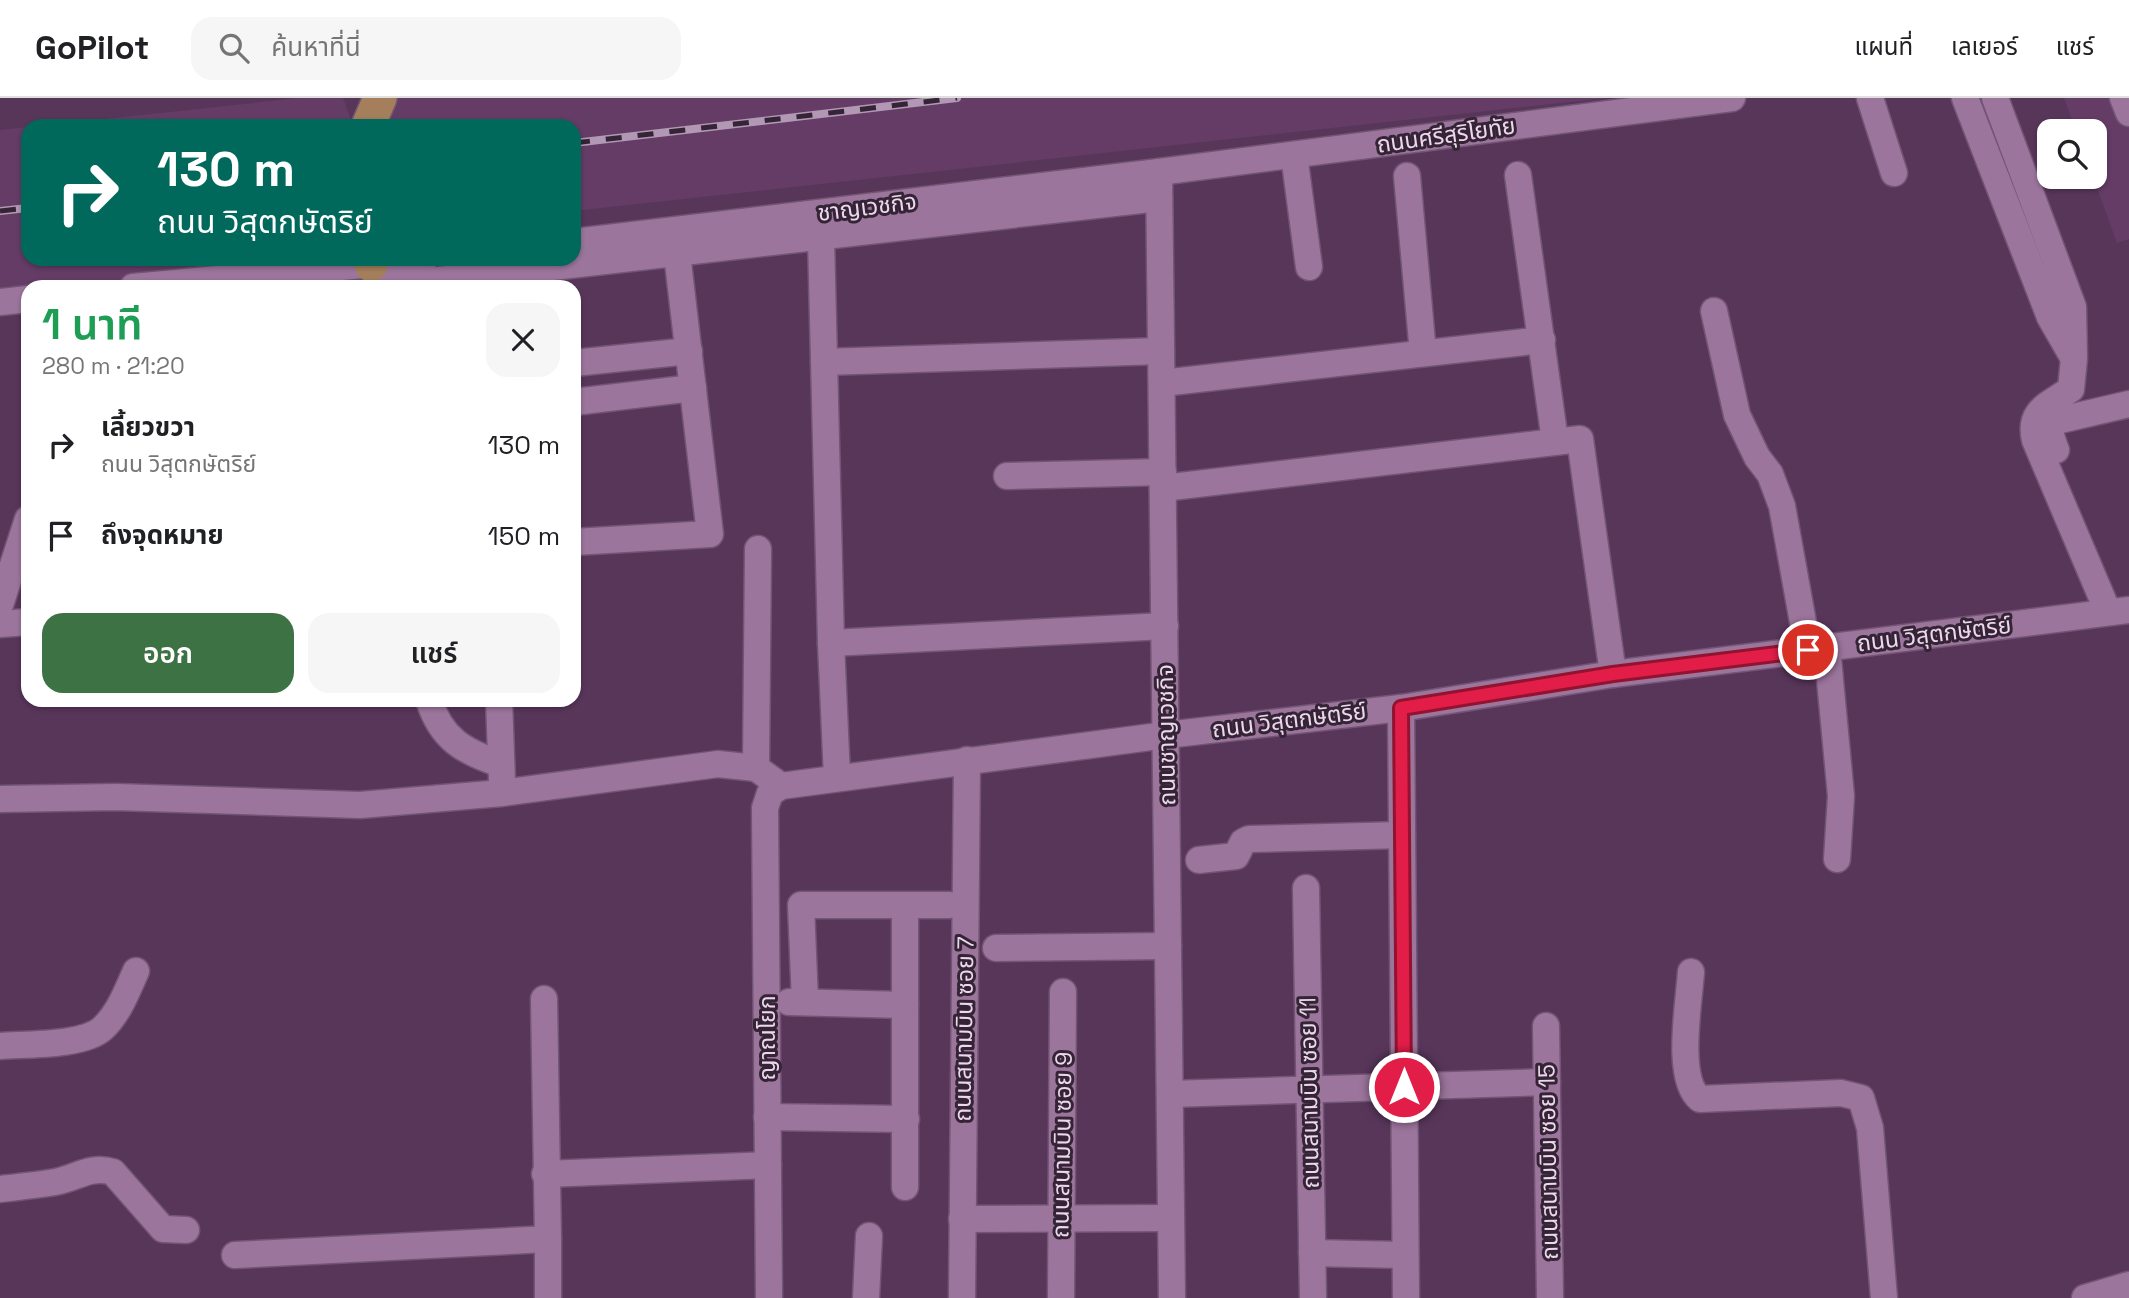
<!DOCTYPE html>
<html lang="th">
<meta charset="utf-8">
<style>
:root{--surface:#fff;--page:#f6f6f6;--text:#202124;--muted:#757577;--line:#e0e0e0;--accent:#3d7244}
body{margin:0;font-family:"Space Grotesk","Noto Sans Thai",sans-serif;background:var(--page);color:var(--text);height:100vh;display:flex;flex-direction:column;font-size:26px;white-space:nowrap}
*{box-sizing:border-box;margin:0}
p{font-size:23px;color:var(--muted)}
.icon{flex:none;width:38px;height:38px;fill:none;stroke:currentColor;stroke-width:2;stroke-linecap:round;stroke-linejoin:round}
.map{position:relative;flex:1;overflow:hidden}
.panel{position:absolute;left:21px;top:182px;width:560px;height:427px;display:flex;flex-direction:column;background:var(--surface);border-radius:21px;box-shadow:0 2px 5px #0004}
.panel>*{flex:none}
.hud{position:absolute;left:21px;top:21px;width:560px;height:147px;border-radius:21px;box-shadow:0 2px 5px #0004;background:#00695c;color:#fff;overflow:hidden}
.controls{position:absolute;left:2037px;top:21px;display:grid;gap:14px}
.controls a{display:grid;place-items:center;width:70px;height:70px;border-radius:14px;background:var(--surface);box-shadow:0 2px 5px #0004;font-size:35px}
.pin{position:absolute;display:grid;place-items:center;width:60px;height:60px;color:#fff;margin:-30px;border:4px solid #fff;border-radius:50%;box-shadow:0 2px 7px #0007}
.me{position:absolute;width:77px;margin:-38px;rotate:0deg;stroke-linejoin:round;filter:drop-shadow(0 0 5px #0008)}
.turn{display:flex;align-items:center;gap:24px;height:147px;padding:0 21px;font-size:32px}
.turn .icon{width:91px;height:91px;stroke-width:2.5}
.turn b{display:block;font-size:49px;line-height:60px}
.round{display:grid;place-items:center;flex:none;width:74px;height:74px;border-radius:21px;background:var(--page)}
.summary{display:flex;align-items:center;justify-content:space-between;height:119px;padding:0 21px}
h1{font-size:42px;font-weight:600;line-height:52px;color:#1e9e55}
.primary-button{display:flex;gap:14px;margin-top:auto;padding:14px 21px}
.primary-button a{flex:1;height:80px;border-radius:21px;background:var(--accent);color:#fff;font-size:28px;font-weight:600;line-height:80px;text-align:center}
.primary-button a+a{background:var(--page);color:var(--text)}
ul{padding:0;list-style:none}
li{display:flex;align-items:center;gap:21px;height:91px;padding:0 21px}
li div{flex:1}
li b{display:block;font-size:26px}
li em{font-style:normal}
header{display:flex;align-items:center;gap:42px;box-sizing:border-box;height:98px;padding:0 35px;background:var(--surface);border-bottom:2px solid var(--line)}
header strong{font-size:33px}
nav{display:flex;gap:38px;margin-inline-start:auto;font-size:24px}
.search{width:490px;height:63px;background:var(--page);display:flex;align-items:center;gap:18px;box-sizing:border-box;padding:0 24px;border-radius:21px;color:var(--muted);font-size:26px}
.map>svg:first-child{display:block}
.built{fill:#643c66}
.lines{fill:none;stroke-linecap:round;stroke-linejoin:round}
.minor-casing{stroke:#725473;stroke-width:29}
.major-casing{stroke:#725473;stroke-width:36}
.minor{stroke:#9c759d;stroke-width:26}
.major{stroke:#a57f5c;stroke-width:33}
.rail-casing{stroke:#b298b4;stroke-width:8}
.rail{stroke:#342435;stroke-width:5;stroke-dasharray:16;stroke-linecap:butt}
.route-casing{stroke:#92132f;stroke-width:18}
.route{stroke:#e11d48;stroke-width:12}
.labels{text-anchor:middle;stroke-width:6;stroke-linejoin:round;paint-order:stroke}
.street-label{font-size:23px;fill:#ecd7ed;stroke:#342435}
</style>
<header>
<strong>GoPilot</strong>
<div class="search"><svg class="icon" aria-label="search" viewBox="0 0 24 24"><circle cx="10" cy="10" r="6"/><path d="M15 15l6 6"/></svg>ค้นหาที่นี่</div>
<nav><a>แผนที่</a><a>เลเยอร์</a><a>แชร์</a></nav>
</header>
<div class="map">
<svg width="2129" height="1200" viewBox="0 0 2129 1200">
<rect width="100%" height="100%" fill="#58365a"/>
<g class="built">
<path d="M299 0H343L353 28H39Z"/>
<path d="M396 0H1606L574 113V28H383Z"/>
<path d="M2064 0H2129V141L2117 145 2093 79 2095 33H2076Z"/>
<path d="M28 29V161H321L78 189H28L0 198V32Z"/>
</g>
<g class="lines">
<defs>
<g id="minor">
<path d="M1870 0 1894 75"/>
<path d="M1965 0 2050 219 2073 259"/>
<path d="M1995 0 2073 209 2074 260 2071 291C2049 307 2028 312 2035 342L2108 514"/>
<path d="M2123 0 2129 15"/>
<path d="M1294 57 1309 169"/>
<path d="M1159 74 1172 1200"/>
<path d="M1518 77 1555 343"/>
<path d="M1407 78 1423 255"/>
<path d="M821 140 831 545 837 679"/>
<path d="M574 144 1159 74 1732 0"/>
<path d="M133 189 425 161"/>
<path d="M377 189 1159 100"/>
<path d="M0 204 28 201"/>
<path d="M1714 213 1737 317 1757 359 1770 376 1782 408 1808 552"/>
<path d="M824 264 1161 253"/>
<path d="M574 265 689 253"/>
<path d="M1162 285 1542 242"/>
<path d="M574 304 693 290"/>
<path d="M2056 352C2052 341 2047 333 2056 323L2129 306"/>
<path d="M1007 378 1163 374"/>
<path d="M1163 390 1580 341 1613 576"/>
<path d="M574 444 710 436 677 156"/>
<path d="M0 507 28 421"/>
<path d="M0 526 28 524"/>
<path d="M831 545 1165 528"/>
<path d="M1827 550 1841 698 1837 761"/>
<path d="M429 602C441 641 464 654 501 666"/>
<path d="M499 602 502 683"/>
<path d="M1401 610 1406 1200"/>
<path d="M756 670 758 451"/>
<path d="M0 701 116 699 360 707 502 695 718 666 756 670 781 688"/>
<path d="M1199 762 1236 758 1243 744 1249 741 1402 737"/>
<path d="M1306 790 1313 1200"/>
<path d="M905 808V1089"/>
<path d="M996 850 1168 848"/>
<path d="M1691 874C1689 905 1675 981 1700 1001L1841 995 1861 1000 1870 1030 1884 1200"/>
<path d="M789 904 905 907"/>
<path d="M805 904 801 807H949"/>
<path d="M1546 928 1550 1200"/>
<path d="M0 948C26 946 84 948 103 930 119 915 127 893 136 873"/>
<path d="M1170 996 1547 984"/>
<path d="M767 1019 906 1021"/>
<path d="M545 1076 768 1067"/>
<path d="M0 1091C18 1089 37 1087 55 1084 77 1080 90 1067 113 1074L163 1131 186 1132"/>
<path d="M962 1121 1171 1120"/>
<path d="M1312 1155 1405 1157"/>
<path d="M235 1157 548 1141 544 901"/>
<path d="M548 1200V1141"/>
<path d="M769 1200 765 710 770 695 781 688 1166 637 1401 610 1613 576 2129 512"/>
<path d="M866 1200 869 1138"/>
<path d="M962 1200 967 662"/>
<path d="M1061 1200 1063 894"/>
<path d="M2085 1200 2129 1187"/>
</g>
<g id="major">
<path d="M368 28 380 0"/>
<path d="M371 161V167"/>
</g>
</defs>
<use href="#minor" class="minor-casing"/>
<use href="#major" class="major-casing"/>
<use href="#minor" class="minor"/>
<use href="#major" class="major"/>
<defs>
<g id="rail">
<path d="M574 45 957 0"/>
<path d="M0 113 28 110"/>
</g>
</defs>
<use href="#rail" class="rail-casing"/>
<use href="#rail" class="rail"/>
</g>
<g class="lines">
<defs>
<path id="route" d="M1404 989 1401 610 1613 576 1808 552"/>
</defs>
<use href="#route" class="route-casing"/>
<use href="#route" class="route"/>
</g>
<g class="labels">
<g class="street-label">
<text transform="translate(1446 37) rotate(-8)" y="8">ถนนศรีสุริโยทัย</text>
<text transform="translate(867 109) rotate(-7)" y="8">ชาญเวชกิจ</text>
<text transform="translate(1934 536) rotate(-7)" y="8">ถนน วิสุตกษัตริย์</text>
<text transform="translate(1289 622) rotate(-7)" y="8">ถนน วิสุตกษัตริย์</text>
<text transform="translate(1166 637) rotate(-91)" y="8">ถนนชาญเวชกิจ</text>
<text transform="translate(964 931) rotate(-89)" y="8">ถนนสนามบิน ซอย 7</text>
<text transform="translate(767 940) rotate(-90)" y="8">ญาณโยก</text>
<text transform="translate(1309 995) rotate(-91)" y="8">ถนนสนามบิน ซอย 11</text>
<text transform="translate(1062 1047) rotate(-89)" y="8">ถนนสนามบิน ซอย 9</text>
<text transform="translate(1548 1064) rotate(-91)" y="8">ถนนสนามบิน ซอย 15</text>
</g>
</g>
</svg>
<div class="controls">
<a><svg class="icon" aria-label="search" viewBox="0 0 24 24"><circle cx="10" cy="10" r="6"/><path d="M15 15l6 6"/></svg></a>
</div>
<div class="pin" style="left:1808px;top:552px;background:#d93025"><svg class="icon" aria-label="arrive" viewBox="0 0 24 24"><path d="M6 21V4h12l-3 4 3 4H6"/></svg></div>
<svg class="me" style="left:1404px;top:989px" viewBox="-20 -20 40 40"><circle r="17" fill="#e11d48" stroke="#fff" stroke-width="3"/><path d="M0-11L8 9 0 5-8 9z" fill="#fff"/></svg>
<div class="hud">
<div class="turn"><svg class="icon" aria-label="right" viewBox="0 0 24 24"><path d="M7 20v-9h11M14 6l5 5-5 5"/></svg><div><b>130 m</b>ถนน วิสุตกษัตริย์</div></div>
</div>
<section class="panel">
<div class="summary"><div><h1>1 นาที</h1><p>280 m · 21:20</p></div><a class="round"><svg class="icon" aria-label="close" viewBox="0 0 24 24"><path d="M6 6l12 12M18 6L6 18"/></svg></a></div>
<ul>
<li><svg class="icon" aria-label="right" viewBox="0 0 24 24"><path d="M7 20v-9h11M14 6l5 5-5 5"/></svg><div><b>เลี้ยวขวา</b><p>ถนน วิสุตกษัตริย์</p></div><em>130 m</em></li>
<li><svg class="icon" aria-label="arrive" viewBox="0 0 24 24"><path d="M6 21V4h12l-3 4 3 4H6"/></svg><div><b>ถึงจุดหมาย</b></div><em>150 m</em></li>
</ul>
<div class="primary-button"><a>ออก</a><a>แชร์</a></div>
</section>
</div>
